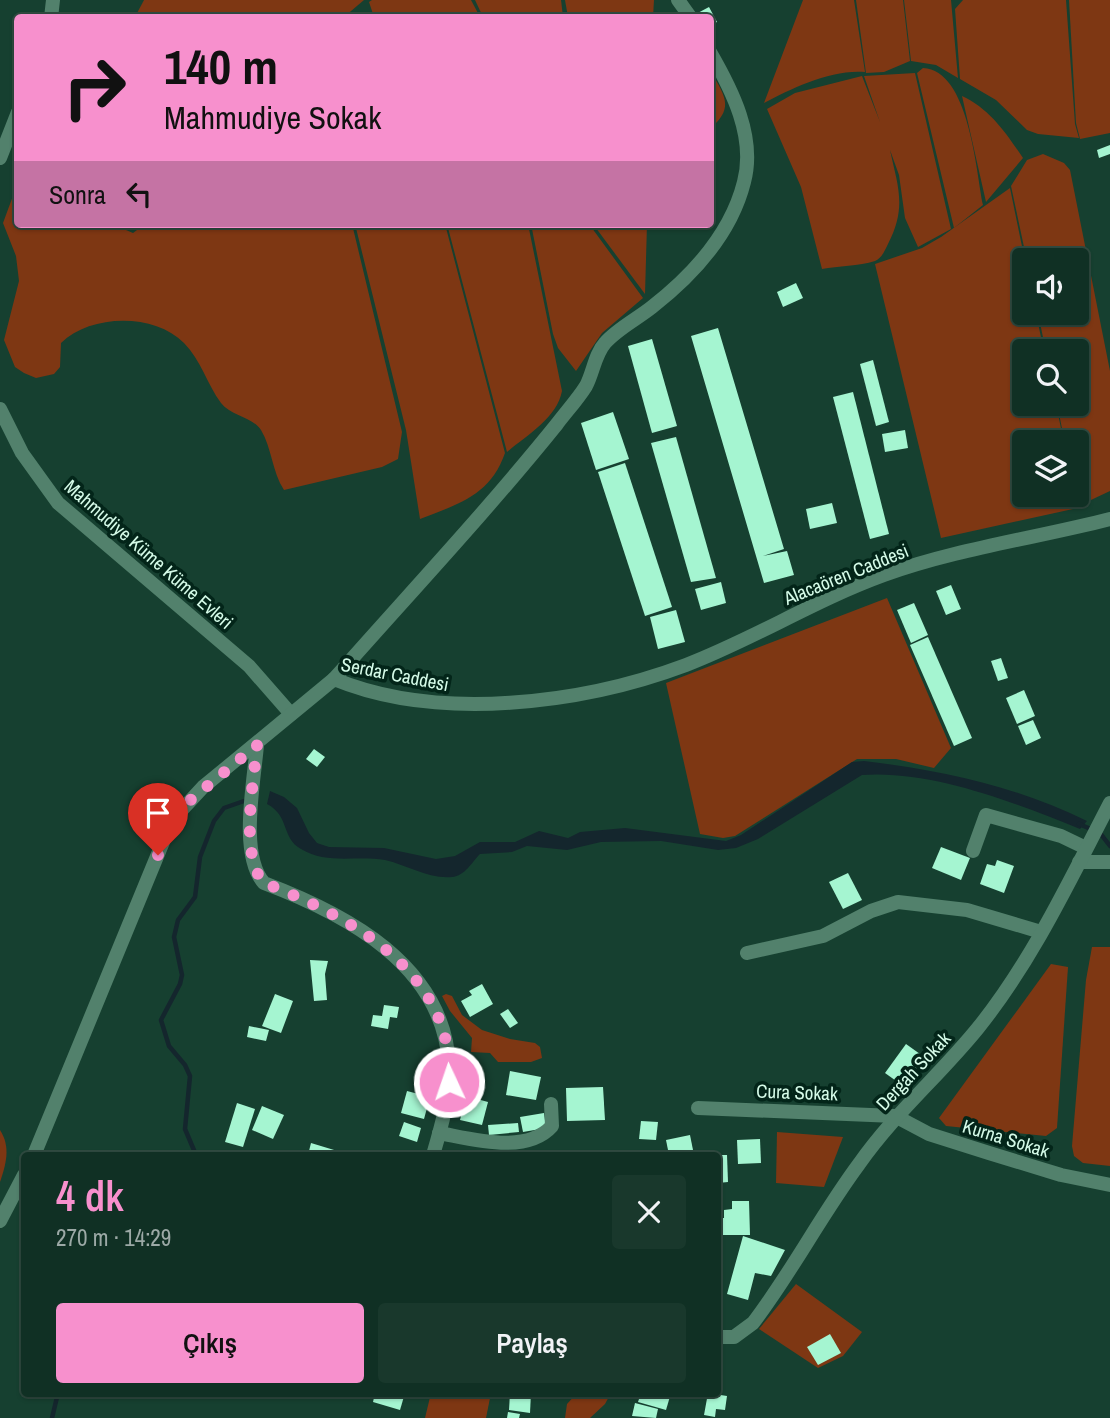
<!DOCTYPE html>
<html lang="tr">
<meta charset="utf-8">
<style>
:root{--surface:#103024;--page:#19382c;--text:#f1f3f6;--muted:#9ca9a6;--line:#304b41;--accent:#f790cd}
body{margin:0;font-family:"Archivo Narrow",sans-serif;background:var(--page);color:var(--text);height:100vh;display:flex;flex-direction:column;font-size:26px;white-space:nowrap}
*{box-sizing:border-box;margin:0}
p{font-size:23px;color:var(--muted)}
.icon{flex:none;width:38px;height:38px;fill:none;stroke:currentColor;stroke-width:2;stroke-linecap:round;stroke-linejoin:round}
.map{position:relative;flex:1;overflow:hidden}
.side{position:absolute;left:21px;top:1152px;width:700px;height:245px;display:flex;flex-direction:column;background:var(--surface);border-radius:7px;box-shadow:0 2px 5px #0004,0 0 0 2px var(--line)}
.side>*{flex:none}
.hud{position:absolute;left:14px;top:14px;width:700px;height:214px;border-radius:7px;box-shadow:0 2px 5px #0004,0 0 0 2px var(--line);background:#f790cd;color:#111;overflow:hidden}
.controls{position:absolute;left:1012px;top:248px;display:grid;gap:14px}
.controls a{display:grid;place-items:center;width:77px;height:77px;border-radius:7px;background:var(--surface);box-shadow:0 2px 5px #0004,0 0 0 2px var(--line);font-size:35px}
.pin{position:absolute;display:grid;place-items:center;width:60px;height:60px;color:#fff;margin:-72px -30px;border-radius:50% 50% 50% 0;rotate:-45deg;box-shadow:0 0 7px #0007}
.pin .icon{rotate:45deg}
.me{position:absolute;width:77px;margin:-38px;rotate:357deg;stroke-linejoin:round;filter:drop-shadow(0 0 5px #0008)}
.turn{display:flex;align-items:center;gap:24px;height:147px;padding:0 35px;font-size:32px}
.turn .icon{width:91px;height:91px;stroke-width:2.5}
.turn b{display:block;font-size:49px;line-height:60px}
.then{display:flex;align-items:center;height:66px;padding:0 35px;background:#0003;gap:14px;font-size:26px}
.round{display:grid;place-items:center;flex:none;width:74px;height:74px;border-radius:7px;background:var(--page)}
.summary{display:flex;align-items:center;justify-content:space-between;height:119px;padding:0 35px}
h1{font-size:42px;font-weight:600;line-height:52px;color:var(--accent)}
.button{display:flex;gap:14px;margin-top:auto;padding:14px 35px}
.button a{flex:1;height:80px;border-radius:7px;background:var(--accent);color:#111;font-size:28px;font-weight:600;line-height:80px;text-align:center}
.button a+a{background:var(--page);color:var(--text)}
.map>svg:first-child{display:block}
.green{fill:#7e3713}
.water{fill:#14262d}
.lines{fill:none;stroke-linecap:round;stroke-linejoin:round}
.stream{stroke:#14262d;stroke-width:4.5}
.building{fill:#a5f5d1}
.minor{stroke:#52816c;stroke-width:14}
.tertiary{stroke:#52816c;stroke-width:14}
.route{stroke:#f790cd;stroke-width:12;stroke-dasharray:0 21.6}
.labels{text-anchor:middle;stroke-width:7;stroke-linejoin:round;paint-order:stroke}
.street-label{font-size:19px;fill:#d5fbe8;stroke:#032519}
</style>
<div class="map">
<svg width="1110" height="1418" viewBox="0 0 1110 1418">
<rect width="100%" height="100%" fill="#164030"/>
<g class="green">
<path d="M144 0H364L344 17H135Z"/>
<path d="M372 0H471L480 17H374L369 2Z"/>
<path d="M475 0H561L563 17H483Z"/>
<path d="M565 0H654L653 17H568Z"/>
<path d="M803 0H854L865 72C832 69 792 88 764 103Z"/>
<path d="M856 0H903L910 61 884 72 866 73Z"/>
<path d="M904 0H951L958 78 936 65 911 61Z"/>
<path d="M963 0H1066L1075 124 1079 138 1038 134 1027 130 996 100 960 79 955 9Z"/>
<path d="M1069 0H1110V133L1080 139 1076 123Z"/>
<path d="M923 68C969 70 976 170 983 205L954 228 917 73Z"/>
<path d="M710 69C723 95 736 106 711 128Z"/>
<path d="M915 73 951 229 918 247 905 218 899 175 890 150C898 187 907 207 888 244 885 250 882 258 875 261 859 266 838 266 822 269L801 187 767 109 795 93 862 76 880 122 864 76Z"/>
<path d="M962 96C990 109 1006 133 1023 158L986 202Z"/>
<path d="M1043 154 1064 163 1070 170 1110 371V491L1076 507V443H1065L1057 404H1076V352H1046L1038 313H1076V261H1027L1011 186 1027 160Z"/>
<path d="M17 185 18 224H112L133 233 145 224H352L402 432 398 459 382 467 284 490C272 472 272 448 261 430 253 417 231 416 221 403 207 384 201 360 184 343 154 313 91 314 61 343L60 367 54 374 36 378 24 373 15 367 4 340 19 281 16 256 3 223Z"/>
<path d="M1010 188 1025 261 1024 313H1036L1044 352H1024V404H1056L1064 443H1024V495H1072L1073 509 941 538 875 264 922 248 941 237Z"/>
<path d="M355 224H445L505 453C490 496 458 504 420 519L406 430Z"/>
<path d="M447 224H528L562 391C557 418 527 435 507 452Z"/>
<path d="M531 224H589L643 298 602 333 576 371 558 348 553 334Z"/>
<path d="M593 224H647L645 294Z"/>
<path d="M887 598 951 748 934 768 896 759H857L735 836 723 838 700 834 666 683Z"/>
<path d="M1092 947H1110V1166L1083 1163 1074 1156 1072 1146 1086 980Z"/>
<path d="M1051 964 1068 967 1057 1128 1046 1136 946 1126 939 1118Z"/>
<path d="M446 994 452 996 462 1015 482 1030 510 1039 535 1043 540 1047 542 1058 531 1062H498L490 1053 471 1052 472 1038 450 1011 442 996Z"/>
<path d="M0 1130C11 1147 6 1164 0 1182Z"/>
<path d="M777 1132 843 1137 824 1187 776 1183Z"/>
<path d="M796 1284 862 1332 843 1356 818 1368 759 1329Z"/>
<path d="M431 1393H491L486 1418H425Z"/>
<path d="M577 1393H611L605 1404 590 1418H565L567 1404Z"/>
</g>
<path class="water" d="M864 761C941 770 1016 786 1087 821L1080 829C1015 803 933 770 862 775L758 839 736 848 718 850 661 841 601 842 567 850 527 846 512 852 480 854C472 862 465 876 452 877 428 879 407 865 385 860 356 855 327 865 301 849 281 838 290 816 267 804L270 791 284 797 297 808 309 833 317 843 329 847 384 848 436 859 455 856 480 842H515L539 831 568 838 580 832 625 828 726 841 741 835 852 762Z"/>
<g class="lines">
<g class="stream">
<path d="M1079 824 1100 833 1110 846"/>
<path d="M196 1155 185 1129 190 1076 185 1065 169 1046 161 1020 180 984 182 975 174 937 178 920 195 897 200 857 214 821 224 808 244 801"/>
<path d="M52 1418 58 1393"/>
</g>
</g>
<g class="building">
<path d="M709 7 717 22 710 25V18L694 15Z"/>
<path d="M1110 145V154L1099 158 1097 150Z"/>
<path d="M796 283 803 298 783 307 777 292Z"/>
<path d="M718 328 784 549 763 556 787 551 794 575 764 583 691 336Z"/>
<path d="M652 339 677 426 652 433 628 346Z"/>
<path d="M873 360 889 422 876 426 860 364Z"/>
<path d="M853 392 889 534 870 539 833 397Z"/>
<path d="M613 412 629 459 596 470 581 423Z"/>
<path d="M905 430 908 448 885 452 882 434Z"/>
<path d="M676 437 716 578 691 582 651 443Z"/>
<path d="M625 463 672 607 645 616 598 472Z"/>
<path d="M832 503 837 523 810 529 806 509Z"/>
<path d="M721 582 726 603 701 610 695 589Z"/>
<path d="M951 585 961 609 946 615 936 591Z"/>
<path d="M914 603 928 635 911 643 897 610Z"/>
<path d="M676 610 685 642 658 649 650 617Z"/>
<path d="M928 637 972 738 954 746 910 645Z"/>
<path d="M1001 658 1008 678 998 681 991 661Z"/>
<path d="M1024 690 1035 716 1017 724 1006 698Z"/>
<path d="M1033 720 1041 738 1026 745 1018 726Z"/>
<path d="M314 749 325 757 317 767 306 759Z"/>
<path d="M941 847 970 858 961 880 932 868Z"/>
<path d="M997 860 1014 866 1004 893 980 884 987 864 995 866Z"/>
<path d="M848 873 862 900 843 909 829 882Z"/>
<path d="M310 960 328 961 325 974 327 1000 314 1001Z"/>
<path d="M482 984 493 1004 470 1017 461 1001 472 995 469 991Z"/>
<path d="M275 994 293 1001 281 1033 262 1026Z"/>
<path d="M384 1005 399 1007 397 1018 390 1017 388 1029 371 1026 373 1015 382 1016Z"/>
<path d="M508 1009 518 1023 510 1028 500 1014Z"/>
<path d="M249 1026 269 1030 266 1041 247 1037Z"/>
<path d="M906 1044 927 1059 906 1088 885 1073Z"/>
<path d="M510 1071 541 1077 536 1100 506 1095Z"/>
<path d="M603 1087 605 1120 567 1121 566 1088Z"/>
<path d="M407 1091 430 1097 424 1119 401 1113Z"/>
<path d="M466 1096 488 1102 482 1125 460 1120Z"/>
<path d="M237 1103 255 1109 243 1147 225 1142Z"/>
<path d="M262 1106 284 1115 273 1139 252 1130Z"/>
<path d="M544 1113 546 1128 523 1132 520 1117Z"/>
<path d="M641 1121 658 1122 656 1140 639 1139Z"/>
<path d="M404 1122 421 1128 417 1142 399 1136Z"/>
<path d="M518 1123 519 1132 489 1135 488 1125Z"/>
<path d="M690 1135 694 1155H669L666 1140Z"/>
<path d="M760 1139 761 1163 738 1164 737 1140Z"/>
<path d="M311 1143 344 1153 343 1155H308Z"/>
<path d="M514 1150 536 1151V1155H514Z"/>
<path d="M718 1155H727L728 1182 718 1183Z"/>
<path d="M732 1201H749L750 1235H719V1218H724V1210L732 1209Z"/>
<path d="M743 1236 785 1250 771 1276 755 1273 748 1300 727 1294Z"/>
<path d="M830 1334 841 1353 818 1365 807 1347Z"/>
<path d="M375 1393H405L400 1410 373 1402Z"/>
<path d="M510 1393H531L530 1413 509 1410Z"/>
<path d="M641 1393H671L666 1410 638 1402Z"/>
<path d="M708 1393 727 1396 725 1410 716 1409 715 1417 704 1415Z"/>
<path d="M635 1403 658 1409 656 1418 632 1416Z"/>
<path d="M508 1412 520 1414 519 1418H507Z"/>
</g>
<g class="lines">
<g class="minor">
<path d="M678 0 691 18"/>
<path d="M51 18 53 0"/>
<path d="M0 158 18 112"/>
<path d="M0 409 22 453 58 503 249 666 291 714"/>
<path d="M334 679C409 594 486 512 557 424 566 412 578 399 586 386 593 373 595 354 605 343 617 329 637 319 652 307 693 275 731 234 744 182 756 137 732 90 710 52"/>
<path d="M257 745C254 782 239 855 264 883 346 914 444 965 449 1065 451 1094 441 1128 433 1155"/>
<path d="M973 851 986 815 1061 836 1086 848"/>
<path d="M1079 862H1110"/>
<path d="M747 953 823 936 871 911 898 902 967 910 1041 932"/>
<path d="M698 1108 895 1116 929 1134 989 1153 1061 1175 1110 1185"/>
<path d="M439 1133C472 1139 526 1155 552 1126L551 1104"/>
<path d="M718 1337H734L753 1323C792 1272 821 1215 859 1164 894 1114 940 1075 978 1028 1032 961 1070 880 1110 803"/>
</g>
<g class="tertiary">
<path d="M34 1155 165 837 178 814 203 787 334 679C438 722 582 704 686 665 754 639 815 600 884 575 956 549 1036 538 1110 519"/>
<path d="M0 1221 24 1175"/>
</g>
</g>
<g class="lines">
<path class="route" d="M158 855 178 814 187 803 257 745C254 782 239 855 264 883 351 917 455 973 449 1082"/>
</g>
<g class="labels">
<g class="street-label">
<text transform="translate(149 554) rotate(41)" y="7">Mahmudiye Küme Küme Evleri</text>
<text transform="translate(846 574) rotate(-22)" y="7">Alacaören Caddesi</text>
<text transform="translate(395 674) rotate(11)" y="7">Serdar Caddesi</text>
<text transform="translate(913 1071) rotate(-47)" y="7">Dergah Sokak</text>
<text transform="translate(797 1092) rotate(2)" y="7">Cura Sokak</text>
<text transform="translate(1006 1138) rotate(17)" y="7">Kurna Sokak</text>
</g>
</g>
</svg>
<div class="controls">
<a><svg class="icon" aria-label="sound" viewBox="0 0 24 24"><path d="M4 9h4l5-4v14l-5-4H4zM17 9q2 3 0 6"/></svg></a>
<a><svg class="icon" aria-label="search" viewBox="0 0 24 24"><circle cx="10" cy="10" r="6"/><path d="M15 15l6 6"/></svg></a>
<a><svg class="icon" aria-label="layers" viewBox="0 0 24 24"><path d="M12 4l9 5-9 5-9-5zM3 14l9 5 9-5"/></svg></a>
</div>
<div class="pin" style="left:158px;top:855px;background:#d93025"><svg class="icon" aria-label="arrive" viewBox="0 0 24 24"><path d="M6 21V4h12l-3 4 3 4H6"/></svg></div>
<svg class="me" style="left:449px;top:1082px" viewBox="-20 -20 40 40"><circle r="17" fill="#f790cd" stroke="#fff" stroke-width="3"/><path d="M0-11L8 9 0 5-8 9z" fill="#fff"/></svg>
<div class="hud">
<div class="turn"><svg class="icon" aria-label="right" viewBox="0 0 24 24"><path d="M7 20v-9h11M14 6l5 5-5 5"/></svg><div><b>140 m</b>Mahmudiye Sokak</div></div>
<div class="then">Sonra<svg class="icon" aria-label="left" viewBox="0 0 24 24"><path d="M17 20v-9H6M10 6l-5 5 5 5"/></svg></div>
</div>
<section class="side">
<div class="summary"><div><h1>4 dk</h1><p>270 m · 14:29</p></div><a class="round"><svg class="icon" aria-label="close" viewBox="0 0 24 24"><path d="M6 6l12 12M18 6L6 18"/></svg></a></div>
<div class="button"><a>Çıkış</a><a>Paylaş</a></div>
</section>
</div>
